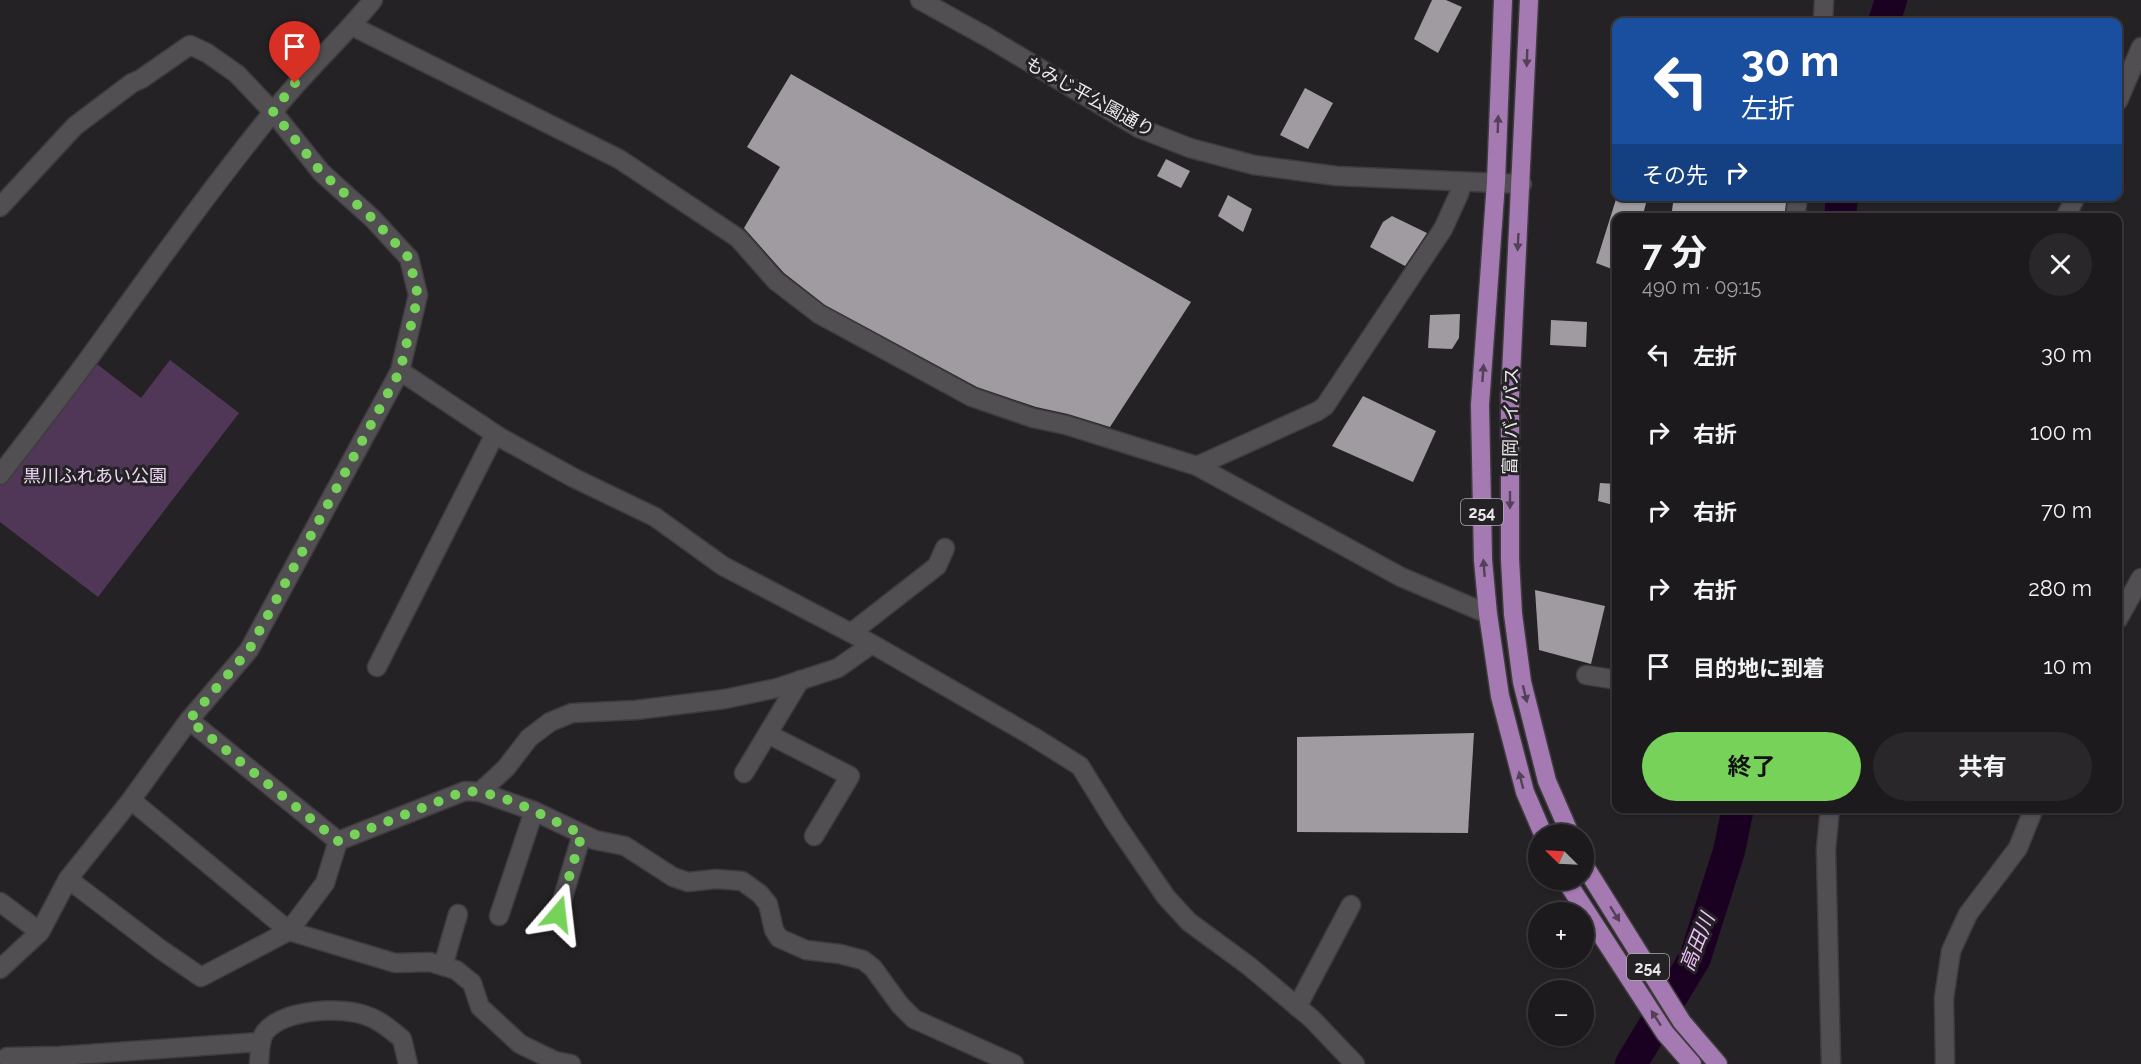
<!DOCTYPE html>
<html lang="ja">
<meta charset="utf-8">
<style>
:root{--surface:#1c1a1c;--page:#292729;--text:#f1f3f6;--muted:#a0a1a3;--line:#3a383b;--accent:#77d259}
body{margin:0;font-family:Raleway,"Noto Sans JP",sans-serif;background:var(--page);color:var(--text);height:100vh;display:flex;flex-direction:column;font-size:22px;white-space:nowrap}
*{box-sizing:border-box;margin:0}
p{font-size:20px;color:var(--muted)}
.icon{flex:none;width:33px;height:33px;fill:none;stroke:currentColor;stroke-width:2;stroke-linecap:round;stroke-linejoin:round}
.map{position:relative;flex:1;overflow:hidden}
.sheet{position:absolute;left:1612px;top:213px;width:510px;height:600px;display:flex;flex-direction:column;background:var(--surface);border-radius:12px;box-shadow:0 2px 4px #0004,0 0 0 2px var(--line)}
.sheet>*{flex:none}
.guide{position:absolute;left:1612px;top:18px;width:510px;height:183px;border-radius:12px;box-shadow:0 2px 4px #0004,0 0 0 2px var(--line);background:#1a4fa0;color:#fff;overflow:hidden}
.needle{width:39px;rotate:294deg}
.fabs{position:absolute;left:1528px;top:824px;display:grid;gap:12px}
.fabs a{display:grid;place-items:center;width:66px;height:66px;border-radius:50%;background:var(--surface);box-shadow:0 2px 4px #0004,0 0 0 2px var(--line);font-size:30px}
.pin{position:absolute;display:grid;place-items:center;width:51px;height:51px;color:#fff;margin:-62px -26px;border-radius:50% 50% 50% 0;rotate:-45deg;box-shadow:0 0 6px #0007}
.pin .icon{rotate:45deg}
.me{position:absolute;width:66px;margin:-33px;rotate:17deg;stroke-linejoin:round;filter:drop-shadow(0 0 4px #0008)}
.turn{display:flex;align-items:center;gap:21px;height:126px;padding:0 30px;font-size:27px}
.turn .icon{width:78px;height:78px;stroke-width:2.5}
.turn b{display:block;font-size:42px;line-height:51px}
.then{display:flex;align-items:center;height:57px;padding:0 30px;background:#0003;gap:12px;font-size:22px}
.round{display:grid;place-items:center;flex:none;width:63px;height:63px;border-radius:32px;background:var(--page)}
.head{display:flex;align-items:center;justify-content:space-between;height:102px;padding:0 30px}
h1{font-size:36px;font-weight:700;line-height:45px}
.primary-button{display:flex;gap:12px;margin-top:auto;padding:12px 30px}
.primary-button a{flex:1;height:69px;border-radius:36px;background:var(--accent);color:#111;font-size:24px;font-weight:700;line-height:69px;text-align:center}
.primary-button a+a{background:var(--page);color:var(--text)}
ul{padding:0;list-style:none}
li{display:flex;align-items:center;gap:18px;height:78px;padding:0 30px}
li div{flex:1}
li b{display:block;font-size:22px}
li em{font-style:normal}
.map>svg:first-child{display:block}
.green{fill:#503757}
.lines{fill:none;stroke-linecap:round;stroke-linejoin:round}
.river{stroke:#1a0021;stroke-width:32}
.building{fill:#9f9ba0}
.minor-casing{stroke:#3f3c3f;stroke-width:21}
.tertiary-casing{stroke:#3f3c3f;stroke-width:21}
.trunk-casing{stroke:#3f3c3f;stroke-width:21}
.minor{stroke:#524f53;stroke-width:18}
.tertiary{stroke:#524f53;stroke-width:18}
.trunk{stroke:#a57ab2;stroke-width:18}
.oneway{fill:#524157}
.route{stroke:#77d259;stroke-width:10;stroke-dasharray:0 18}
.labels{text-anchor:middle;stroke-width:6;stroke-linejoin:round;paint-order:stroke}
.shield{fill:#252226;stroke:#aeacae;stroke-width:1.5}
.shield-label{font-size:16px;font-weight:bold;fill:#e9e7e9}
.street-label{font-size:18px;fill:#e9e7e9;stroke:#252226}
.park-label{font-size:18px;fill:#f0d7f7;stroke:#252226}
.water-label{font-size:20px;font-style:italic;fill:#f0befd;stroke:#252226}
</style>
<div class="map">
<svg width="2141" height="1064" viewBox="0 0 2141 1064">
<rect width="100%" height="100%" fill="#252226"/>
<path class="green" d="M89 358 141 398 170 360 239 413 98 597 0 522V475Z"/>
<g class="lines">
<g class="river">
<path d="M1884 22 1891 0"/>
<path d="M1840 218 1842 196"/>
<path d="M1631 1064 1695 958 1729 851 1738 808"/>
</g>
</g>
<g class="building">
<path d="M1432 0H1446L1462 7 1438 53 1414 39Z"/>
<path d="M791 74 1191 302 1110 427 1068 414 1036 407 977 387 825 305 784 273 744 228 780 167 747 147Z"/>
<path d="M1305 88 1333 103 1308 149 1280 135Z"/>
<path d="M1166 159 1190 171 1181 188 1157 176Z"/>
<path d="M1228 195 1252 209 1243 232 1218 216Z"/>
<path d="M1617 196H1648L1642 218H1617V271L1596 263Z"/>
<path d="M1674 196H1787L1784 218H1671Z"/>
<path d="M1392 216 1427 233 1405 266 1370 247 1383 222Z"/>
<path d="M1460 314 1459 338 1452 349 1428 348 1430 315Z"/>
<path d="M1551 320 1587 322 1586 347 1550 345Z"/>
<path d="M1363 396 1436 431 1413 482 1332 446Z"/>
<path d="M1600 483 1617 484V506L1598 501Z"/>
<path d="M1535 590 1605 606 1591 664 1539 650Z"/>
<path d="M1474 733 1468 833 1297 832V737Z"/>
</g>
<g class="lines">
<defs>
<g id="minor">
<path d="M1823 22 1824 0"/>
<path d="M352 26 619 159 738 238 776 281 819 314 972 397 1033 418 1066 425 1197 466 1401 577 1488 614"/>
<path d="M2118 101 2141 47"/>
<path d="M0 207 75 126 132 83 141 79 190 45 207 53 237 74 273 112 321 172 373 219 409 258 418 295 400 371 249 650 189 720 131 800 68 879 40 932 0 902"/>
<path d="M1795 218 1798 196"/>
<path d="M2065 218 2076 196"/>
<path d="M400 371 501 438 574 478 655 517 723 566 872 644 1032 736 1080 766 1116 824 1166 897 1189 922 1249 966 1312 1019 1355 1064"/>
<path d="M1197 466 1318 411 1325 406 1443 229 1459 194 1462 182"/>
<path d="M0 475C30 436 60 398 89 358 149 275 208 192 273 112"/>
<path d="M2118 619 2141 578"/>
<path d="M851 633 937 566 945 548"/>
<path d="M377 667 495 434"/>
<path d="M1586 675 1617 680"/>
<path d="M189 720 338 841"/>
<path d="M768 734 850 776 814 836"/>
<path d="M744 773 800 680"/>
<path d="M480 792 506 768 529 738 550 722 572 713 636 710 725 699 777 688 838 668 872 644"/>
<path d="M131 800 289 931 395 963 430 962 456 970 472 983 480 1007 520 1044 555 1061 571 1064"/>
<path d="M1830 808 1826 849 1831 1064"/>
<path d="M68 879 160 949 201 977 289 931 325 883 338 841 465 791 480 792 534 811 595 840 625 846 673 877 688 882 716 879 742 881 760 894 768 904 774 930 779 938 806 950 840 954 863 960 873 968 900 1005 914 1019 1014 1064"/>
<path d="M558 914 582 834"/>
<path d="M499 916 534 811"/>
<path d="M443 966 458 914"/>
<path d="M0 969 40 932"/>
<path d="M1297 1007 1351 905"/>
<path d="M7 1057 60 1056 261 1042"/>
<path d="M259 1064C260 1054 259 1041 265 1032 284 1009 341 1006 367 1016 380 1020 391 1030 402 1039L408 1064"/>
<path d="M1945 1064 1944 998 1951 951 1968 914 2018 848 2034 808"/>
</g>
<g id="tertiary">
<path d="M920 0 987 37 1139 128 1190 148 1254 165 1337 176 1522 184"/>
<path d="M273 112C304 72 342 39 373 0"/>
</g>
<g id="trunk">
<path d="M1503 0 1496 182 1480 405 1483 560 1488 614 1500 696 1525 792 1543 834"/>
<path d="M1529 0 1510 396V559L1513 614 1522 682 1547 781 1570 834"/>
<path d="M1584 865 1682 1022 1718 1064"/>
<path d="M1565 879 1665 1033 1692 1064"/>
</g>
</defs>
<use href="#minor" class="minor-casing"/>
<use href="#tertiary" class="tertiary-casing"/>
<use href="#trunk" class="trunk-casing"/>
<use href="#minor" class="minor"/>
<use href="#tertiary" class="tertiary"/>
<use href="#trunk" class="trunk"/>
</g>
<defs><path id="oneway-solid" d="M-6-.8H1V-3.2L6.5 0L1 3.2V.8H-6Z" transform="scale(1.5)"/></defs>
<g class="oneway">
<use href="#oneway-solid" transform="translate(1527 58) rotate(92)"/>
<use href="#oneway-solid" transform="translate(1498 124) rotate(-88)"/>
<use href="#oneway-solid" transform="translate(1518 242) rotate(93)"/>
<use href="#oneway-solid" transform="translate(1483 373) rotate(-86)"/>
<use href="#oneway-solid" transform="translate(1510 500) rotate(90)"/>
<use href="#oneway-solid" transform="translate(1484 568) rotate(-95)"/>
<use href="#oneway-solid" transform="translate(1525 694) rotate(76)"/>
<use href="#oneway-solid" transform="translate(1521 780) rotate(-104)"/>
<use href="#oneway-solid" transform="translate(1615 914) rotate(58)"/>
<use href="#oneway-solid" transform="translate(1656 1018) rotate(-123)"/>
</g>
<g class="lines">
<path class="route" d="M295 83 273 112 321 172 373 219 409 258 418 296 400 371 249 650 189 720 338 841 465 791C506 792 545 818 582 834L558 914"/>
</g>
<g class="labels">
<g class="shield">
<rect x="1461" y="499" width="42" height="26" rx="4.5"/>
<rect x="1627" y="954" width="42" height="26" rx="4.5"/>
</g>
<g class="shield-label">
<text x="1482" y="518">254</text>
<text x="1648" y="973">254</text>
</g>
<g class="street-label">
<text transform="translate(1090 97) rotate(29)" y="6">もみじ平公園通り</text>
<text transform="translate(1511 421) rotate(-89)" y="6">富岡バイパス</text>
</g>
<g class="park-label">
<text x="95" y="482">黒川ふれあい公園</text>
</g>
<g class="water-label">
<text transform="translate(1697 942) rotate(-68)" y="7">高田川</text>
</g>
</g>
</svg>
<div class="fabs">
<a><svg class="needle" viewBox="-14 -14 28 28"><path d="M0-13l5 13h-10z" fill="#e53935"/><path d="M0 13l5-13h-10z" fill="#a0a1a3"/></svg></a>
<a>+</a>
<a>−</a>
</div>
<div class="pin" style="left:295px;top:83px;background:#d93025"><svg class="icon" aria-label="arrive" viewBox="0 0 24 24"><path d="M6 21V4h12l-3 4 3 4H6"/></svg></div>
<svg class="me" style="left:558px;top:914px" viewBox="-20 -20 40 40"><path d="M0-17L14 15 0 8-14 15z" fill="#77d259" stroke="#fff" stroke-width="4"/></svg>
<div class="guide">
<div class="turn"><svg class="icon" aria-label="left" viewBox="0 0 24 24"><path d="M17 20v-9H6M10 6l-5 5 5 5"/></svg><div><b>30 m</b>左折</div></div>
<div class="then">その先<svg class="icon" aria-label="right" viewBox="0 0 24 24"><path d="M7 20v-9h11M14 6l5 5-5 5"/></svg></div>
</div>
<section class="sheet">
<div class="head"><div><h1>7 分</h1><p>490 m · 09:15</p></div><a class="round"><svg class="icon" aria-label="close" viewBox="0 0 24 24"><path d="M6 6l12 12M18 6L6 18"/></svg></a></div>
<ul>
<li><svg class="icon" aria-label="left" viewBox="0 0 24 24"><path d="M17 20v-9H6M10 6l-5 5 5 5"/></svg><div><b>左折</b></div><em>30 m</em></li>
<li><svg class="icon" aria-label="right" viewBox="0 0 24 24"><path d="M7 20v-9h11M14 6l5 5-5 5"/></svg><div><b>右折</b></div><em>100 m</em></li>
<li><svg class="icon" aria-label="right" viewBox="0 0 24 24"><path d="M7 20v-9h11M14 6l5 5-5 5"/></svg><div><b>右折</b></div><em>70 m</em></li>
<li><svg class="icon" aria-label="right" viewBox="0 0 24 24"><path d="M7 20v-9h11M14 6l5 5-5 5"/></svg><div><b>右折</b></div><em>280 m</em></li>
<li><svg class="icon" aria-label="arrive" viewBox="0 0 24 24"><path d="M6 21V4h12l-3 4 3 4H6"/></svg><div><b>目的地に到着</b></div><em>10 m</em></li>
</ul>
<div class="primary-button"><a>終了</a><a>共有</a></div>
</section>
</div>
